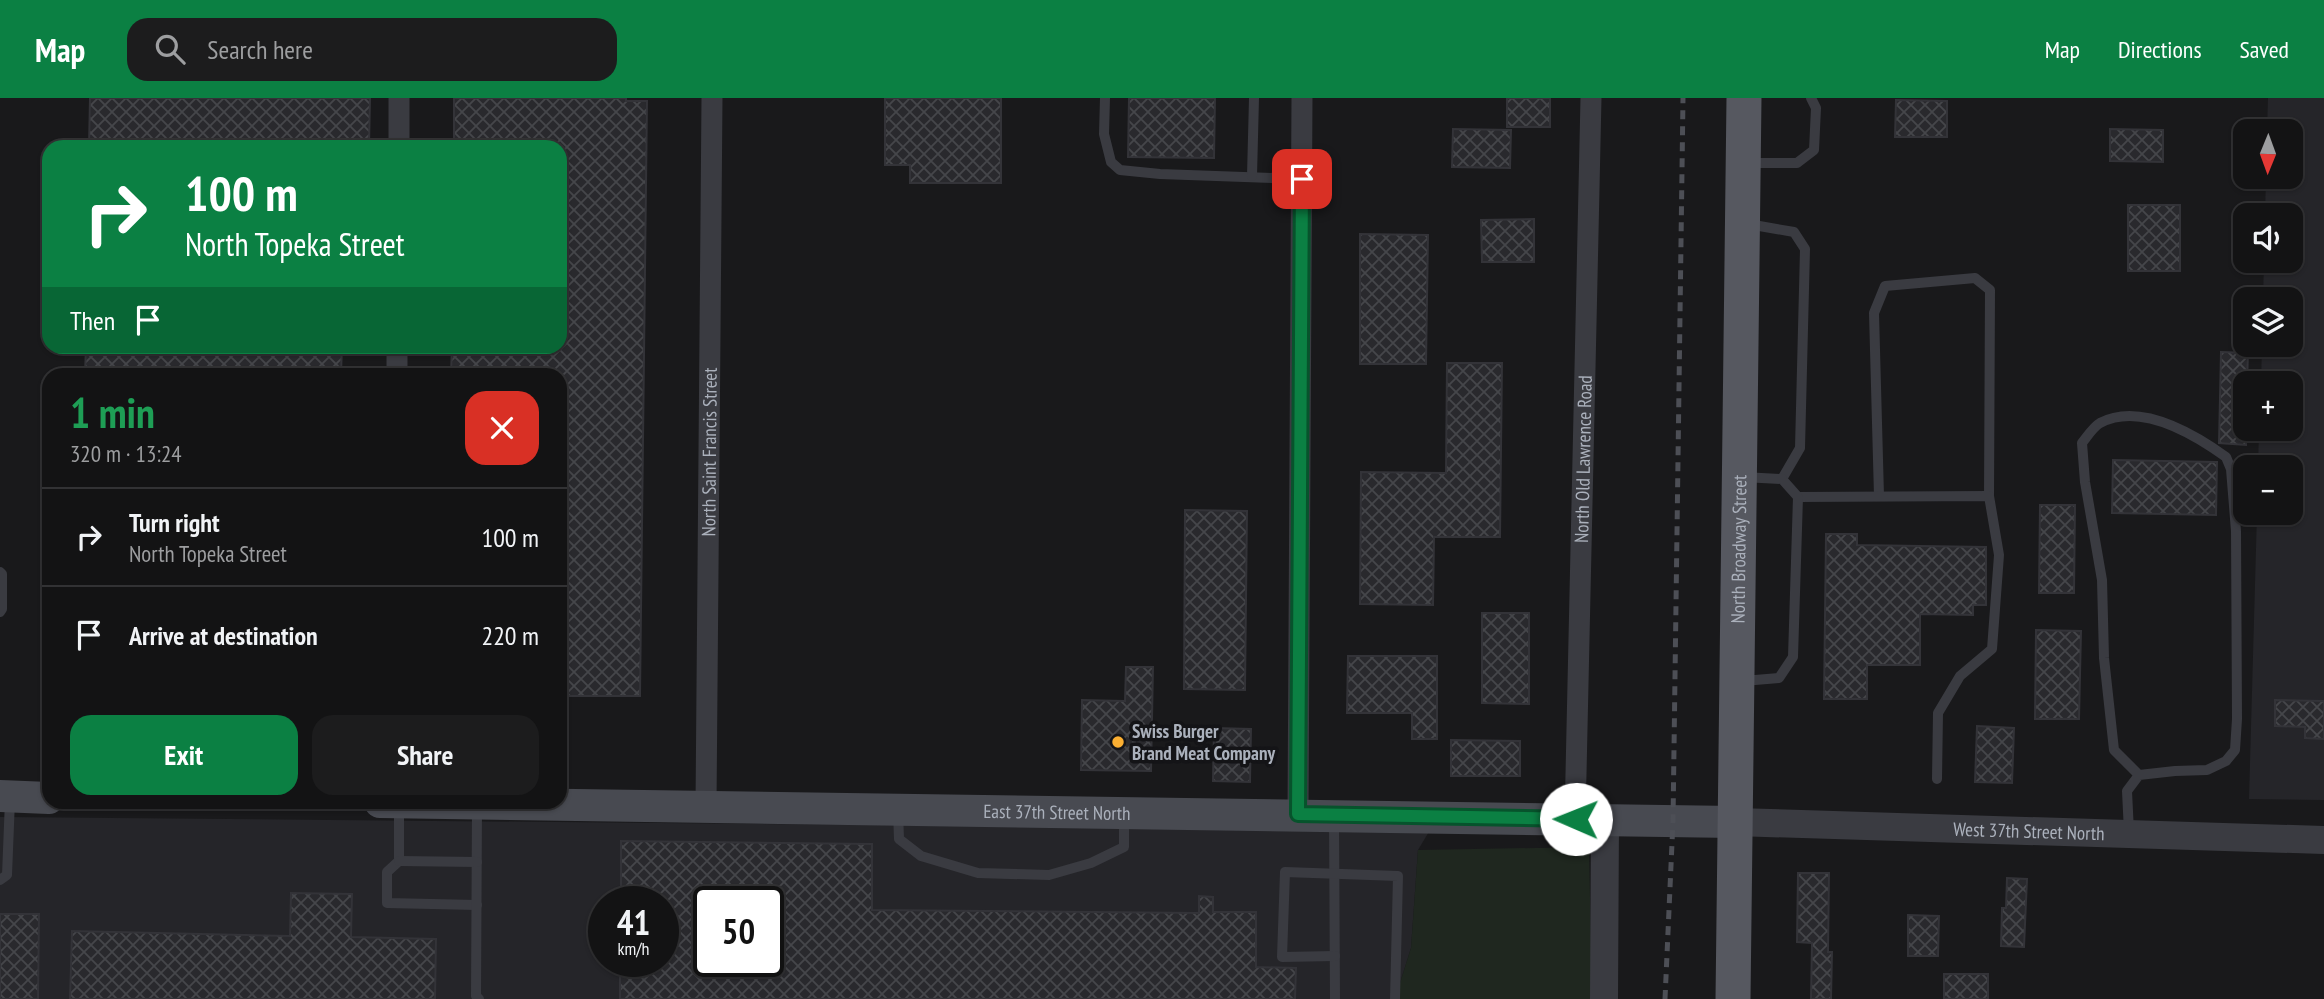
<!DOCTYPE html>
<meta charset="utf-8">
<style>
:root{--surface:#131314;--page:#1c1c1d;--text:#f1f3f6;--muted:#9d9ea0;--line:#323234;--accent:#0b8043}
body{margin:0;font-family:"PT Sans Narrow",sans-serif;background:var(--page);color:var(--text);height:100vh;display:flex;flex-direction:column;font-size:26px;white-space:nowrap}
*{box-sizing:border-box;margin:0}
p{font-size:23px;color:var(--muted)}
.icon{flex:none;width:38px;height:38px;fill:none;stroke:currentColor;stroke-width:2;stroke-linecap:round;stroke-linejoin:round}
.map{position:relative;flex:1;overflow:hidden}
.sheet{position:absolute;left:42px;top:270px;width:525px;height:441px;display:flex;flex-direction:column;background:var(--surface);border-radius:21px;box-shadow:0 2px 5px #0004,0 0 0 2px var(--line)}
.sheet>*{flex:none}
.top-card{position:absolute;left:42px;top:42px;width:525px;height:214px;border-radius:21px;box-shadow:0 2px 5px #0004,0 0 0 2px var(--line);background:#0b8043;color:#fff;overflow:hidden}
.needle{width:46px;rotate:181deg}
.fabs{position:absolute;left:2233px;top:21px;display:grid;gap:14px}
.fabs a{display:grid;place-items:center;width:70px;height:70px;border-radius:14px;background:var(--surface);box-shadow:0 2px 5px #0004,0 0 0 2px var(--line);font-size:35px}
.speed{position:absolute;left:588px;top:788px;display:flex;gap:14px;font-size:35px;font-weight:700;text-align:center}
.speed>*{display:grid;place-content:center;width:91px;height:91px;border-radius:50%;background:var(--surface);box-shadow:0 2px 5px #0004,0 0 0 2px var(--line);line-height:1}
.speed small{font-size:18px;font-weight:400}
.speed .limit{border:4px solid #111;border-radius:10px;background:#fff;color:#111}
.pin{position:absolute;display:grid;place-items:center;width:60px;height:60px;color:#fff;margin:-30px;border-radius:14px;box-shadow:0 4px 10px #0006}
.me{position:absolute;width:77px;margin:-38px;rotate:271deg;stroke-linejoin:round;filter:drop-shadow(0 0 5px #0008)}
.turn{display:flex;align-items:center;gap:24px;height:147px;padding:0 28px;font-size:32px}
.turn .icon{width:91px;height:91px;stroke-width:2.5}
.turn b{display:block;font-size:49px;line-height:60px}
.then{display:flex;align-items:center;height:66px;padding:0 28px;background:#0003;gap:14px;font-size:26px}
.round{display:grid;place-items:center;flex:none;width:74px;height:74px;border-radius:21px;background:var(--page)}
.headline{display:flex;align-items:center;justify-content:space-between;height:119px;padding:0 28px}
h1{font-size:42px;font-weight:600;line-height:52px;color:#1e9e55}
.action{display:flex;gap:14px;margin-top:auto;padding:14px 28px}
.action a{flex:1;height:80px;border-radius:21px;background:var(--accent);color:#fff;font-size:28px;font-weight:600;line-height:80px;text-align:center}
.action a+a{background:var(--page);color:var(--text)}
ul{padding:0;list-style:none}
li{display:flex;align-items:center;gap:21px;height:98px;padding:0 28px;border-top:2px solid var(--line)}
li div{flex:1}
li b{display:block;font-size:26px}
li em{font-style:normal}
header{display:flex;align-items:center;gap:42px;box-sizing:border-box;height:98px;padding:0 35px;background:var(--accent);color:#fff}
header strong{font-size:33px}
nav{display:flex;gap:38px;margin-inline-start:auto;font-size:24px}
.search{width:490px;height:63px;background:var(--page);display:flex;align-items:center;gap:18px;box-sizing:border-box;padding:0 24px;border-radius:21px;color:var(--muted);font-size:26px}
.map>svg:first-child{display:block}
.built{fill:#252529;fill-rule:evenodd}
.green{fill:#1f271f}
.building{fill:url(#building-cross-hatch);stroke:#333338;stroke-width:2;fill-rule:evenodd}
.lines{fill:none;stroke-linecap:round;stroke-linejoin:round}
.service{stroke:#3a3b41;stroke-width:10}
.minor{stroke:#3a3b41;stroke-width:21}
.tertiary{stroke:#3a3b41;stroke-width:28}
.secondary{stroke:#484a51;stroke-width:32}
.primary{stroke:#565860;stroke-width:35}
.rail{stroke:#4d4f56;stroke-width:5;stroke-dasharray:9 7;stroke-linecap:butt}
.route-casing{stroke:#07532c;stroke-width:18}
.route{stroke:#0b8043;stroke-width:12}
.poi-dot{fill:#fbaf32;stroke:#141417;stroke-width:2.5}
.labels{text-anchor:middle;stroke-width:7;stroke-linejoin:round;paint-order:stroke}
.street-label{font-size:19px;fill:#abb1bc;stroke:#141417}
.poi-label{font-size:19px;font-weight:bold;fill:#abb1bc;stroke:#141417;text-anchor:start}
</style>
<header>
<strong>Map</strong>
<div class="search"><svg class="icon" aria-label="search" viewBox="0 0 24 24"><circle cx="10" cy="10" r="6"/><path d="M15 15l6 6"/></svg>Search here</div>
<nav><a>Map</a><a>Directions</a><a>Saved</a></nav>
</header>
<div class="map">
<svg width="2324" height="901" viewBox="0 0 2324 901">
<defs>
<pattern id="building-cross-hatch" width="8" height="8" patternUnits="userSpaceOnUse" patternTransform="scale(1.75)"><rect width="8" height="8" fill="#29292d"/><path d="M0 0l8 8M0 8l8-8" fill="none" stroke="#45464a"/></pattern>
</defs>
<rect width="100%" height="100%" fill="#19191b"/>
<g class="built">
<path d="M2268 0H2324V702L2249 701 2257 415H2291V369H2258L2259 331H2291V285H2261L2262 247H2291V201H2263L2264 163H2291V117H2265L2266 79H2291V33H2267Z"/>
<path d="M0 719 1430 732 1418 752 1411 850 1395 901H0ZM604 803H663V863H604ZM709 803H768V863H709Z"/>
</g>
<path class="green" d="M1589 749 1592 901H1395L1411 850 1418 752Z"/>
<g class="building">
<path d="M90 0H370L369 49H89Z"/>
<path d="M454 0H626V3H647L640 598H560V276H451L452 248H560V49H454Z"/>
<path d="M885 0H1001V85H910V67H885Z"/>
<path d="M1129 0H1215L1214 60 1128 59Z"/>
<rect x="1507" y="0" width="43" height="29"/>
<path d="M1896 2 1947 3V39H1895Z"/>
<path d="M1453 31 1511 32 1510 70 1452 69Z"/>
<path d="M2110 31 2163 32V64L2110 63Z"/>
<rect x="2128" y="107" width="52" height="66"/>
<path d="M1534 121V164H1482L1481 122Z"/>
<path d="M1360 136 1428 137 1426 266H1360Z"/>
<path d="M86 248H342L341 276H85Z"/>
<path d="M2221 254 2248 255 2247 285H2245L2246 347 2219 345Z"/>
<path d="M1447 265H1502L1500 439H1434L1433 507 1360 506 1361 374 1446 375Z"/>
<path d="M2113 362 2217 364 2216 417 2112 415Z"/>
<path d="M2040 407H2075L2074 495H2039Z"/>
<path d="M1185 412 1247 413 1245 592 1184 591Z"/>
<path d="M1826 436H1857V447L1986 449V507H1973V517L1920 516V567H1867V601H1824Z"/>
<path d="M1482 515H1529V606L1482 605Z"/>
<path d="M2036 532 2081 533 2079 621H2035Z"/>
<path d="M1348 558H1437V641H1412V615H1347Z"/>
<path d="M1126 569H1153L1151 673 1081 672 1082 602 1125 603Z"/>
<path d="M2275 602 2324 603V641L2305 640V629L2275 628Z"/>
<path d="M1977 628 2014 630 2012 685 1975 684Z"/>
<path d="M1214 630 1251 631 1250 684 1213 683Z"/>
<path d="M1451 642 1520 643V678H1451Z"/>
<path d="M621 743 872 746V812L1199 815V798L1213 799V814H1256V869L1296 870 1295 901H620V863H663V803H621ZM709 803H768V863H709Z"/>
<path d="M1798 775H1829L1828 854H1832L1831 901H1811L1812 845 1797 844Z"/>
<path d="M2007 780 2027 781 2024 849 2001 848 2002 810H2006Z"/>
<path d="M291 795 352 796 351 839 436 841 435 901H70L72 833 290 838Z"/>
<path d="M0 816H39L38 901H0Z"/>
<path d="M1908 817 1939 818 1938 858H1908Z"/>
<rect x="1944" y="876" width="44" height="25"/>
</g>
<g class="lines">
<g class="service">
<path d="M1105 0 1104 36 1111 64 1120 72 1160 76 1302 81"/>
<path d="M1748 65H1797L1814 52 1816 10 1811 0"/>
<path d="M1252 78 1254 0"/>
<path d="M1748 126 1794 134 1805 151 1800 350 1782 381"/>
<path d="M1879 398 1874 215 1885 188 1975 180 1990 192 1989 398"/>
<path d="M1798 399 1989 398 1999 457 1992 551 1960 578 1938 615 1937 681"/>
<path d="M0 474 2 476V511L0 514"/>
<path d="M1743 583 1779 580 1793 559 1798 399 1782 381 1743 379"/>
<path d="M399 707V763L387 774V805L477 807"/>
<path d="M477 708 476 898 479 901"/>
<path d="M898 713 899 741 921 758 978 775 1049 777 1091 765 1124 749V716"/>
<path d="M1334 719 1335 901"/>
<path d="M2129 734 2127 693 2139 677 2175 673 2207 672 2226 663 2235 652 2237 621 2236 433 2231 371 2226 359C2194 336 2140 304 2100 325 2093 329 2087 339 2082 345L2085 384 2102 482 2104 560 2114 652 2139 677"/>
<path d="M399 763 477 764"/>
<path d="M0 782 7 777 10 702"/>
<path d="M1335 858 1282 859 1285 774 1398 778 1395 901"/>
</g>
<g class="minor">
<path d="M399 49V0"/>
<path d="M397 276V248"/>
<path id="s1" d="M706 708 712 0"/>
<path d="M1298 716 1302 0"/>
<path id="s2" d="M1575 721 1591 0"/>
</g>
<g class="tertiary">
<path id="s3" d="M1735 724 2324 742"/>
<path d="M1604 901 1605 722"/>
</g>
<g class="secondary">
<path d="M0 698 49 700"/>
<path id="s4" d="M380 704 1735 724"/>
</g>
<path class="primary" id="s5" d="M1733 901 1744 0"/>
<path class="rail" d="M1665 901 1673 723 1683 0"/>
</g>
<g class="lines">
<defs>
<path id="route" d="M1302 81 1298 716 1576 721"/>
</defs>
<use href="#route" class="route-casing"/>
<use href="#route" class="route"/>
</g>
<circle class="poi-dot" cx="1118" cy="644" r="7"/>
<g class="labels">
<g class="street-label">
<text dy="7" stroke="none"><textPath href="#s1" startOffset="354">North Saint Francis Street</textPath></text>
<text dy="7" stroke="none"><textPath href="#s2" startOffset="360">North Old Lawrence Road</textPath></text>
<text dy="7" stroke="none"><textPath href="#s5" startOffset="450">North Broadway Street</textPath></text>
<text dy="7" stroke="none"><textPath href="#s4" startOffset="677">East 37th Street North</textPath></text>
<text dy="7" stroke="none"><textPath href="#s3" startOffset="294">West 37th Street North</textPath></text>
</g>
<g class="poi-label">
<text x="1132" y="640">Swiss Burger<tspan x="1132" dy="22">Brand Meat Company</tspan></text>
</g>
</g>
</svg>
<div class="fabs">
<a><svg class="needle" viewBox="-14 -14 28 28"><path d="M0-13l5 13h-10z" fill="#e53935"/><path d="M0 13l5-13h-10z" fill="#9d9ea0"/></svg></a>
<a><svg class="icon" aria-label="sound" viewBox="0 0 24 24"><path d="M4 9h4l5-4v14l-5-4H4zM17 9q2 3 0 6"/></svg></a>
<a><svg class="icon" aria-label="layers" viewBox="0 0 24 24"><path d="M12 4l9 5-9 5-9-5zM3 14l9 5 9-5"/></svg></a>
<a>+</a>
<a>−</a>
</div>
<div class="speed"><div>41<small>km/h</small></div><div class="limit">50</div></div>
<div class="pin" style="left:1302px;top:81px;background:#d93025"><svg class="icon" aria-label="arrive" viewBox="0 0 24 24"><path d="M6 21V4h12l-3 4 3 4H6"/></svg></div>
<svg class="me" style="left:1576px;top:721px" viewBox="-20 -20 40 40"><circle r="19" fill="#fff"/><path d="M0-13L10 11 0 6-10 11z" fill="#0b8043"/></svg>
<div class="top-card">
<div class="turn"><svg class="icon" aria-label="right" viewBox="0 0 24 24"><path d="M7 20v-9h11M14 6l5 5-5 5"/></svg><div><b>100 m</b>North Topeka Street</div></div>
<div class="then">Then<svg class="icon" aria-label="arrive" viewBox="0 0 24 24"><path d="M6 21V4h12l-3 4 3 4H6"/></svg></div>
</div>
<section class="sheet">
<div class="headline"><div><h1>1 min</h1><p>320 m · 13:24</p></div><a class="round" style="background:#d93025;color:#fff"><svg class="icon" aria-label="close" viewBox="0 0 24 24"><path d="M6 6l12 12M18 6L6 18"/></svg></a></div>
<ul>
<li><svg class="icon" aria-label="right" viewBox="0 0 24 24"><path d="M7 20v-9h11M14 6l5 5-5 5"/></svg><div><b>Turn right</b><p>North Topeka Street</p></div><em>100 m</em></li>
<li><svg class="icon" aria-label="arrive" viewBox="0 0 24 24"><path d="M6 21V4h12l-3 4 3 4H6"/></svg><div><b>Arrive at destination</b></div><em>220 m</em></li>
</ul>
<div class="action"><a>Exit</a><a>Share</a></div>
</section>
</div>
